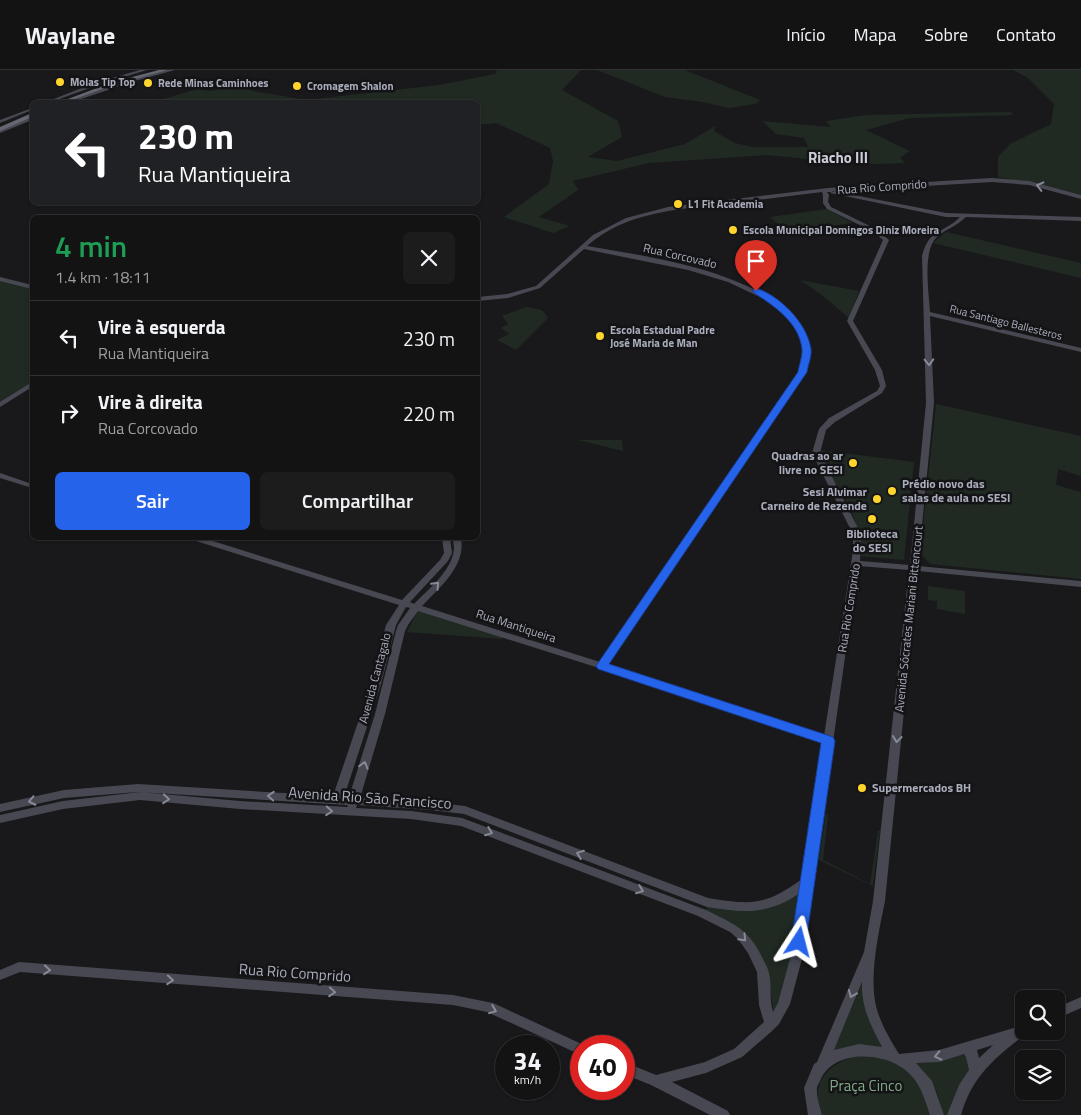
<!DOCTYPE html>
<html lang="pt">
<meta charset="utf-8">
<style>
:root{--surface:#131314;--page:#1c1c1d;--text:#f1f3f6;--muted:#9d9ea0;--line:#323234;--accent:#2563eb}
body{margin:0;font-family:"Titillium Web",sans-serif;background:var(--page);color:var(--text);height:100vh;display:flex;flex-direction:column;font-size:19px;white-space:nowrap}
*{box-sizing:border-box;margin:0}
p{font-size:16px;color:var(--muted)}
.icon{flex:none;width:28px;height:28px;fill:none;stroke:currentColor;stroke-width:2;stroke-linecap:round;stroke-linejoin:round}
.map{position:relative;flex:1;overflow:hidden}
.panel{position:absolute;left:30px;top:145px;width:450px;height:325px;display:flex;flex-direction:column;background:var(--surface);border-radius:8px;box-shadow:0 1px 4px #0004,0 0 0 1px var(--line)}
.panel>*{flex:none}
.banner{position:absolute;left:30px;top:30px;width:450px;height:105px;border-radius:8px;box-shadow:0 1px 4px #0004,0 0 0 1px var(--line);background:#202124;color:#fff;overflow:hidden}
.tools{position:absolute;left:1015px;top:920px;display:grid;gap:10px}
.tools a{display:grid;place-items:center;width:50px;height:50px;border-radius:8px;background:var(--surface);box-shadow:0 1px 4px #0004,0 0 0 1px var(--line);font-size:25px}
.speed{position:absolute;left:495px;top:965px;display:flex;gap:10px;font-size:25px;font-weight:700;text-align:center}
.speed>*{display:grid;place-content:center;width:65px;height:65px;border-radius:50%;background:var(--surface);box-shadow:0 1px 4px #0004,0 0 0 1px var(--line);line-height:1}
.speed small{font-size:12px;font-weight:400}
.speed .limit{border:8px solid #d22;background:#fff;color:#111}
.pin{position:absolute;display:grid;place-items:center;width:42px;height:42px;color:#fff;margin:-51px -21px;border-radius:50% 50% 50% 0;rotate:-45deg;box-shadow:0 0 5px #0007}
.pin .icon{rotate:45deg}
.me{position:absolute;width:55px;margin:-28px;rotate:9deg;stroke-linejoin:round;filter:drop-shadow(0 0 4px #0008)}
.turn{display:flex;align-items:center;gap:18px;height:105px;padding:0 25px;font-size:22px}
.turn .icon{width:65px;height:65px;stroke-width:2.5}
.turn b{display:block;font-size:35px;line-height:42px}
.round{display:grid;place-items:center;flex:none;width:52px;height:52px;border-radius:8px;background:var(--page)}
.overview{display:flex;align-items:center;justify-content:space-between;height:85px;padding:0 25px}
h1{font-size:30px;font-weight:600;line-height:38px;color:#1e9e55}
.action{display:flex;gap:10px;margin-top:auto;padding:10px 25px}
.action a{flex:1;height:58px;border-radius:8px;background:var(--accent);color:#fff;font-size:20px;font-weight:600;line-height:58px;text-align:center}
.action a+a{background:var(--page);color:var(--text)}
ul{padding:0;list-style:none}
li{display:flex;align-items:center;gap:15px;height:75px;padding:0 25px;border-top:1px solid var(--line)}
li div{flex:1}
li b{display:block;font-size:19px}
li em{font-style:normal}
header{display:flex;align-items:center;gap:30px;box-sizing:border-box;height:70px;padding:0 25px;background:var(--surface);border-bottom:1px solid var(--line)}
header strong{font-size:24px}
nav{display:flex;gap:28px;margin-inline-start:auto;font-size:18px}
.map>svg:first-child{display:block}
.green{fill:#202a23}
.lines{fill:none;stroke-linecap:round;stroke-linejoin:round}
.secondary{fill:#474851;fill-rule:evenodd}
.highway{fill:#656772;fill-rule:evenodd}
.oneway{stroke:#878a97}
.route{fill:#2563eb;stroke:#184099}
.poi-dot{fill:#ffd52d;stroke:#141416;stroke-width:2}
.labels{text-anchor:middle;stroke-width:5;stroke-linejoin:round;paint-order:stroke}
.far-poi-label{font-size:11px;font-weight:bold;fill:#aaadbc;stroke:#141416;text-anchor:start}
.far-street-label{font-size:11px;fill:#aaadbc;stroke:#141416}
.street-label{font-size:12px;fill:#aaadbc;stroke:#141416}
.poi-label{font-size:12px;font-weight:bold;fill:#aaadbc;stroke:#141416;text-anchor:end}
.far-district-label{font-size:15px;font-weight:bold;fill:#cccdd8;stroke:#141416}
.near-street-label{font-size:15px;fill:#aaadbc;stroke:#141416}
.near-park-label{font-size:15px;fill:#80a888;stroke:#141416}
</style>
<header>
<strong>Waylane</strong>
<nav><a>Início</a><a>Mapa</a><a>Sobre</a><a>Contato</a></nav>
</header>
<div class="map">
<svg width="1081" height="1045" viewBox="0 0 1081 1045">
<rect width="100%" height="100%" fill="#19191b"/>
<g class="green">
<path d="M497 0H581L562 20 618 51 622 67 588 87 617 91 685 74 715 56 714 61 735 73 753 77H808L804 68 776 64 762 51 831 57 826 51 866 45 1010 42 1014 45 909 48 866 60 910 81 900 88 905 93 876 94 826 89 817 90 767 85 649 93 573 111 578 120 539 147 570 156 553 163 504 147 549 114 553 91 550 78 496 53 478 55V32H224C205 29 185 31 164 29L197 19 210 21 240 17 258 22 307 30 439 15 495 4Z"/>
<path d="M597 0H685L760 30 756 34 729 38 703 32 665 27Z"/>
<path d="M1013 0H1081V125L1048 116 998 107V87L1010 74 1051 54 1054 34 1028 8Z"/>
<path d="M827 139 853 153 787 162 770 147Z"/>
<path d="M946 162 1081 193V208L933 173Z"/>
<path d="M0 209 32 218V312L0 333Z"/>
<path d="M800 210 859 221 849 248 823 226Z"/>
<path d="M526 237 542 240 548 248 516 280 497 270 509 264 501 258 508 254 502 246Z"/>
<path d="M936 334 1081 366V406L1058 399 1056 415 1081 422V509L930 494 920 483Z"/>
<path d="M578 370H622L623 381Z"/>
<path d="M818 380 914 392 904 490 858 486C858 478 860 469 858 462 852 433 829 407 818 380Z"/>
<path d="M928 516 965 521V544L937 539V531L928 530Z"/>
<path d="M418 540 503 567 502 569 407 562Z"/>
<path d="M826 744 828 745 823 790 870 814 878 761H880L873 816 819 790Z"/>
<path d="M805 816C799 858 798 907 773 943 770 906 767 881 736 857 728 850 715 846 705 841L708 836 736 839Z"/>
<path d="M864 909C866 943 868 951 886 980 865 976 853 974 833 982Z"/>
<path d="M967 982C978 996 955 1031 947 1045H942C937 1011 931 1011 905 991Z"/>
<path d="M860 985C883 987 912 995 922 1019 926 1027 928 1036 930 1045H822C808 1012 830 992 860 985Z"/>
</g>
<g class="lines">
<g class="secondary">
<path d="M140 0H147L101 14 51 32H46L97 12Z"/>
<path d="M168 0H175L135 11 72 32H67L131 9Z"/>
<path d="M32 38V40L0 53V50Z"/>
<path d="M30 47H32V50L0 63V60Z"/>
<path d="M992 108 1029 111 1081 125V129L1029 115 992 112 827 122 829 125 828 132 831 137 876 159 889 170 853 251 882 300 886 316 882 323 835 352 826 360 820 383 861 464 860 491 910 495 926 333 922 186C929 158 943 164 960 147H946L830 123 833 121 946 143 1081 147V151L966 147C957 156 946 159 937 167 922 180 929 223 930 242L1081 278V282L930 246 934 333 918 496 1081 511V517L918 501 885 831C879 861 870 900 875 931 878 949 889 968 899 984L939 980 1024 955V961H1030L1028 964 1020 967 1018 970C990 992 971 1010 961 1045H947L959 1015 969 1000 966 987 964 984 939 992 916 993 932 1011 944 1045H930C924 1027 920 1011 904 999 880 981 832 980 820 1011 819 1013 817 1016 817 1018 816 1026 820 1037 822 1045H808L804 1018 814 994 817 992 864 882 873 831 909 500 859 496 848 566 803 885 790 934 779 954 772 961 742 987 706 1003 672 1012 728 1041 730 1045H710L651 1015 624 1004V992L656 1005 705 992 734 979 764 952 759 935 757 902 748 883 738 869 730 862 698 846 461 756 411 749 240 739 140 730 63 739 0 753V745L63 731 140 722 240 731 348 737 347 735 138 722 64 728 0 742V734L64 720 138 714 333 726 371 614 386 555 399 535 193 470 192 468H203L402 530 440 490 444 483 442 468H450L452 483 448 491 410 532 414 534C428 519 452 501 454 479 454 476 453 471 453 468H461C466 496 440 517 422 536L600 592 798 306 803 274 790 249 764 229 728 212 688 200 584 179 540 218 508 228 478 231V227L507 224 536 216 593 165 626 148 668 137 828 118ZM822 122 823 125V133L827 139 872 161 883 170 847 251 875 300 880 316 877 321 829 348 819 359 812 383 853 464V481L824 666 608 595 804 306C806 298 811 279 808 272 805 264 799 251 794 246 744 200 652 187 587 176 625 142 678 139 727 134 759 130 790 126 822 122ZM406 537 410 538 398 555 396 561 375 644 349 727H344L381 614 396 555ZM418 541 599 598 823 673 802 809C765 836 752 835 708 828L465 736 431 732 360 728 385 644 405 561 408 555ZM357 735 431 740 464 744 707 837C744 843 768 845 800 823L791 885 778 933 773 942C769 929 772 916 769 903 768 898 765 893 763 889 749 859 734 854 706 840L462 748 411 741 356 738ZM862 912C861 937 871 956 882 977L859 974 834 980ZM993 975 979 988 977 980Z"/>
<path d="M0 207 32 215V219L0 211Z"/>
<path d="M32 312V317L0 337V332Z"/>
<path d="M0 403 32 414V418L0 408Z"/>
<path d="M19 892 453 925 493 933 586 976H581V985L487 942 453 935 20 902 0 910V900Z"/>
<path d="M1081 927V938L1056 949V938Z"/>
</g>
<g class="highway">
<path d="M159 0H168L117 14 67 32H60L113 12Z"/>
<path d="M32 43V47L0 61V57Z"/>
</g>
</g>
<defs><path id="oneway-chevron" d="M-2-3.5L2.5 0L-2 3.5" fill="none" stroke-width="1.6" stroke-linecap="round" stroke-linejoin="round" transform="scale(1.25)"/></defs>
<g class="oneway">
<use href="#oneway-chevron" transform="translate(1040 116) rotate(-166)"/>
<use href="#oneway-chevron" transform="translate(929 292) rotate(88)"/>
<use href="#oneway-chevron" transform="translate(436 515) rotate(-47)"/>
<use href="#oneway-chevron" transform="translate(897 669) rotate(96)"/>
<use href="#oneway-chevron" transform="translate(364 695) rotate(-74)"/>
<use href="#oneway-chevron" transform="translate(271 726) rotate(-176)"/>
<use href="#oneway-chevron" transform="translate(166 729) rotate(5)"/>
<use href="#oneway-chevron" transform="translate(32 731) rotate(168)"/>
<use href="#oneway-chevron" transform="translate(329 741) rotate(4)"/>
<use href="#oneway-chevron" transform="translate(489 762) rotate(21)"/>
<use href="#oneway-chevron" transform="translate(580 784) rotate(-159)"/>
<use href="#oneway-chevron" transform="translate(640 820) rotate(21)"/>
<use href="#oneway-chevron" transform="translate(743 868) rotate(46)"/>
<use href="#oneway-chevron" transform="translate(47 900) rotate(5)"/>
<use href="#oneway-chevron" transform="translate(170 910) rotate(4)"/>
<use href="#oneway-chevron" transform="translate(332 922) rotate(4)"/>
<use href="#oneway-chevron" transform="translate(852 924) rotate(112)"/>
<use href="#oneway-chevron" transform="translate(493 940) rotate(22)"/>
<use href="#oneway-chevron" transform="translate(938 986) rotate(167)"/>
</g>
<path class="route" d="M756 218C780 226 807 253 811 279 812 286 808 295 807 302L609 594 833 667 835 671 806 872 804 876 799 878 793 876 791 872 821 673 598 599 596 596 798 302C799 295 803 286 802 279 799 252 774 236 753 222V219Z"/>
<g class="poi-dot">
<circle cx="60" cy="12" r="5"/>
<circle cx="148" cy="13" r="5"/>
<circle cx="297" cy="16" r="5"/>
<circle cx="678" cy="134" r="5"/>
<circle cx="733" cy="160" r="5"/>
<circle cx="600" cy="266" r="5"/>
<circle cx="853" cy="393" r="5"/>
<circle cx="892" cy="421" r="5"/>
<circle cx="877" cy="429" r="5"/>
<circle cx="872" cy="449" r="5"/>
<circle cx="862" cy="718" r="5"/>
</g>
<g class="labels">
<g class="far-poi-label">
<text x="70" y="16">Molas Tip Top</text>
<text x="158" y="17">Rede Minas Caminhoes</text>
<text x="307" y="20">Cromagem Shalon</text>
<text x="688" y="138">L1 Fit Academia</text>
<text x="743" y="164">Escola Municipal Domingos Diniz Moreira</text>
<text x="610" y="264">Escola Estadual Padre<tspan x="610" dy="13">José Maria de Man</tspan></text>
</g>
<g class="far-street-label">
<text transform="translate(1006 252) rotate(14)" y="4">Rua Santiago Ballesteros</text>
</g>
<g class="street-label">
<text transform="translate(882 117) rotate(-4)" y="4">Rua Rio Comprido</text>
<text transform="translate(680 186) rotate(13)" y="4">Rua Corcovado</text>
<text transform="translate(849 538) rotate(-81)" y="4">Rua Rio Comprido</text>
<text transform="translate(909 549) rotate(-84)" y="4">Avenida Sócrates Mariani Bittencourt</text>
<text transform="translate(516 556) rotate(18)" y="4">Rua Mantiqueira</text>
<text transform="translate(375 608) rotate(-75)" y="4">Avenida Cantagalo</text>
</g>
<g class="poi-label">
<text x="843" y="390">Quadras ao ar<tspan x="843" dy="14">livre no SESI</tspan></text>
<text x="902" y="418" text-anchor="start">Prédio novo das<tspan x="902" dy="14">salas de aula no SESI</tspan></text>
<text x="867" y="426">Sesi Alvimar<tspan x="867" dy="14">Carneiro de Rezende</tspan></text>
<text x="872" y="468" text-anchor="middle">Biblioteca<tspan x="872" dy="14">do SESI</tspan></text>
<text x="872" y="722" text-anchor="start">Supermercados BH</text>
</g>
<g class="far-district-label">
<text x="838" y="93">Riacho III</text>
</g>
<g class="near-street-label">
<text transform="translate(370 728) rotate(4)" y="5">Avenida Rio São Francisco</text>
<text transform="translate(295 903) rotate(4)" y="5">Rua Rio Comprido</text>
</g>
<g class="near-park-label">
<text x="866" y="1021">Praça Cinco</text>
</g>
</g>
</svg>
<div class="tools">
<a><svg class="icon" aria-label="search" viewBox="0 0 24 24"><circle cx="10" cy="10" r="6"/><path d="M15 15l6 6"/></svg></a>
<a><svg class="icon" aria-label="layers" viewBox="0 0 24 24"><path d="M12 4l9 5-9 5-9-5zM3 14l9 5 9-5"/></svg></a>
</div>
<div class="speed"><div>34<small>km/h</small></div><div class="limit">40</div></div>
<div class="pin" style="left:756px;top:221px;background:#d93025"><svg class="icon" aria-label="arrive" viewBox="0 0 24 24"><path d="M6 21V4h12l-3 4 3 4H6"/></svg></div>
<svg class="me" style="left:799px;top:872px" viewBox="-20 -20 40 40"><path d="M0-17L14 15 0 8-14 15z" fill="#2563eb" stroke="#fff" stroke-width="4"/></svg>
<div class="banner">
<div class="turn"><svg class="icon" aria-label="left" viewBox="0 0 24 24"><path d="M17 20v-9H6M10 6l-5 5 5 5"/></svg><div><b>230 m</b>Rua Mantiqueira</div></div>
</div>
<section class="panel">
<div class="overview"><div><h1>4 min</h1><p>1.4 km · 18:11</p></div><a class="round"><svg class="icon" aria-label="close" viewBox="0 0 24 24"><path d="M6 6l12 12M18 6L6 18"/></svg></a></div>
<ul>
<li><svg class="icon" aria-label="left" viewBox="0 0 24 24"><path d="M17 20v-9H6M10 6l-5 5 5 5"/></svg><div><b>Vire à esquerda</b><p>Rua Mantiqueira</p></div><em>230 m</em></li>
<li><svg class="icon" aria-label="right" viewBox="0 0 24 24"><path d="M7 20v-9h11M14 6l5 5-5 5"/></svg><div><b>Vire à direita</b><p>Rua Corcovado</p></div><em>220 m</em></li>
</ul>
<div class="action"><a>Sair</a><a>Compartilhar</a></div>
</section>
</div>
